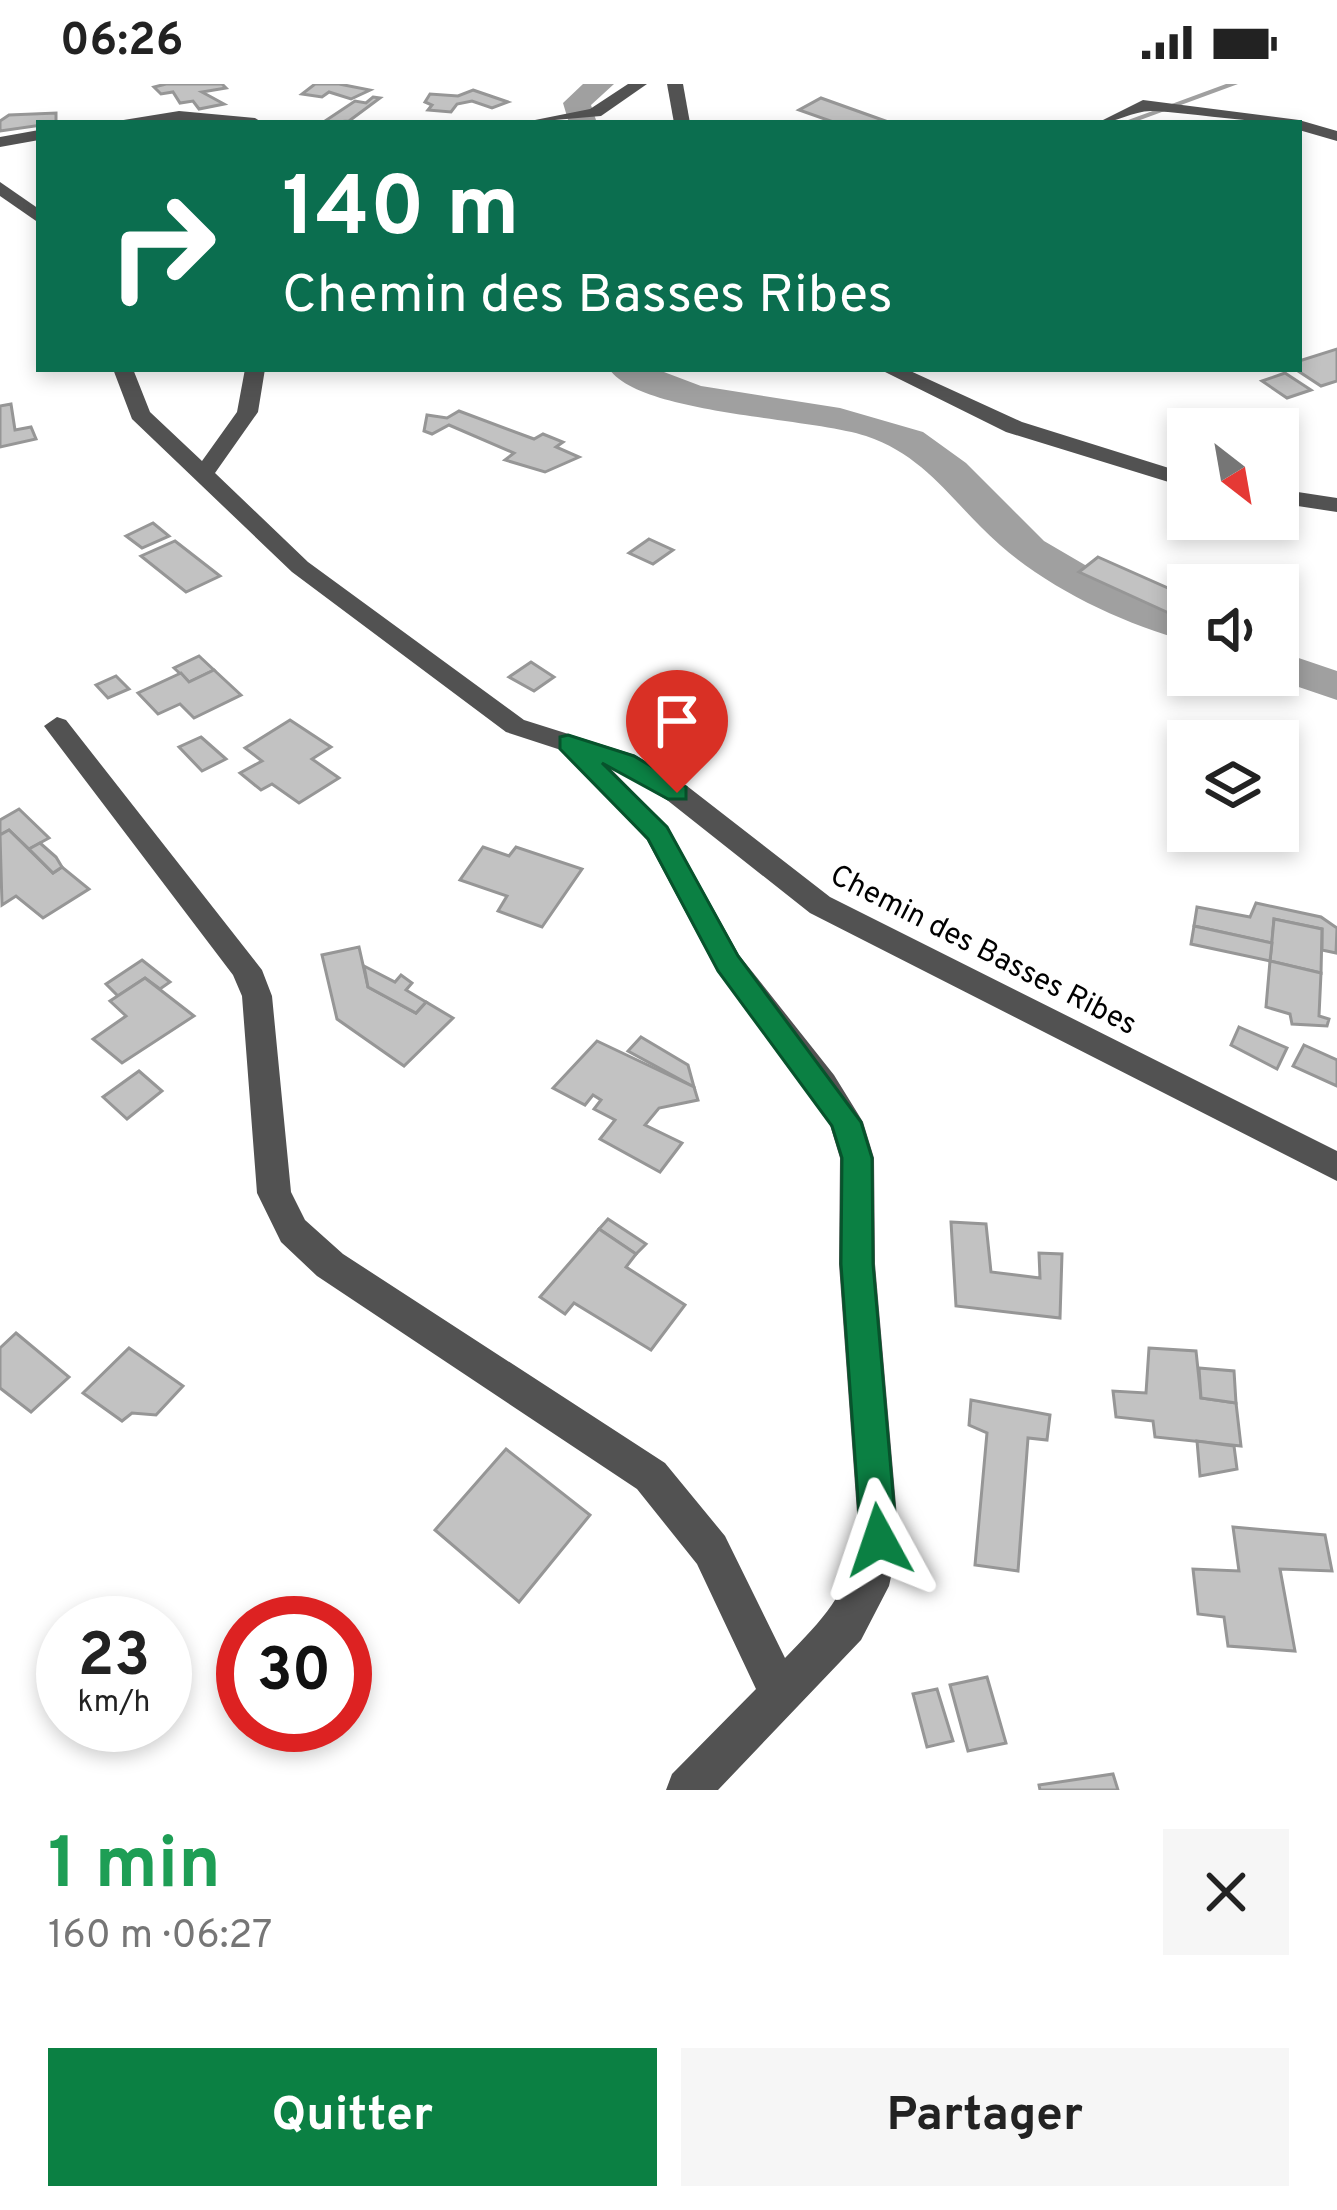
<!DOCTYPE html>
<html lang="fr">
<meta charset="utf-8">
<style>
:root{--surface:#fff;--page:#f6f6f6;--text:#222;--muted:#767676;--accent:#0b8043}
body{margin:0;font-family:Overpass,sans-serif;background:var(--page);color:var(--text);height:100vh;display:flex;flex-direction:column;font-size:45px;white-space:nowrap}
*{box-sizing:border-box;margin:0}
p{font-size:39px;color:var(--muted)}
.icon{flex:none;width:66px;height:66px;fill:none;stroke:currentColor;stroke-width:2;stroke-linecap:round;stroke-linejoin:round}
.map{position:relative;height:1706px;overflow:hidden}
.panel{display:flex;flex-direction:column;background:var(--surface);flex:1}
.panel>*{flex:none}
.top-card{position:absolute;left:36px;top:36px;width:1266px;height:252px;border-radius:0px;box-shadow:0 6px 18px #0003;background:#0b6e4f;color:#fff;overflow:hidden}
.needle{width:78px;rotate:149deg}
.tools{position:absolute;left:1167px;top:324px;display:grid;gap:24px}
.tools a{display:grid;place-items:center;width:132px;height:132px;border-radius:0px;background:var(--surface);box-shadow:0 6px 18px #0003;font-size:60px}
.speed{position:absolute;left:36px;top:1512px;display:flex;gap:24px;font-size:60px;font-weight:700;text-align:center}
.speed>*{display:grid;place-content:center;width:156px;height:156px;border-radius:50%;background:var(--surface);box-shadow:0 6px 18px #0003;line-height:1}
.speed small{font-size:30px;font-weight:400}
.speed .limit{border:18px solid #d22;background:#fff;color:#111}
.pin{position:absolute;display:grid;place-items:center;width:102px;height:102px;color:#fff;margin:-123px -51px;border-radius:50% 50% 50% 0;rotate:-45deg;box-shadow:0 0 12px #0007}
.pin .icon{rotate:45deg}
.me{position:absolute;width:132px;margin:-66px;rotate:355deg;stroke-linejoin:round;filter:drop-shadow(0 0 9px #0008)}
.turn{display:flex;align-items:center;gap:42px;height:252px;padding:0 48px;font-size:54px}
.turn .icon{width:156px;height:156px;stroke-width:2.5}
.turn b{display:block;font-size:84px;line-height:102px}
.round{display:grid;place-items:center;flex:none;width:126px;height:126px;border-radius:0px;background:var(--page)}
.overview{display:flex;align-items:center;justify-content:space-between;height:204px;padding:0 48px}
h1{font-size:72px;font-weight:700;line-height:90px;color:#1e9e55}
.button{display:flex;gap:24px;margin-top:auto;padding:24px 48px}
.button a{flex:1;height:138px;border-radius:0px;background:var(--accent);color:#fff;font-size:48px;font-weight:700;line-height:138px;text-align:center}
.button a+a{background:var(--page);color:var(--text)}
.status{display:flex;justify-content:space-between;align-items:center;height:84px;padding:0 60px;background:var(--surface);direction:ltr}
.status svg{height:33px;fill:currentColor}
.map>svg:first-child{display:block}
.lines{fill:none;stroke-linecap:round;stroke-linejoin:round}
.stream{fill:#a0a0a0;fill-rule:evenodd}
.canal{fill:#a0a0a0;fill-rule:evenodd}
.building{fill:#c2c2c2;stroke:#969696;stroke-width:3}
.minor{fill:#525252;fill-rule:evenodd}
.route{fill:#0b8043;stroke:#07532c;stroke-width:3}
.labels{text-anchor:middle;stroke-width:12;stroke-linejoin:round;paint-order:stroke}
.street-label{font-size:30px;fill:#000;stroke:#fff}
</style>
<div class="status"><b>06:26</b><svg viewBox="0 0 49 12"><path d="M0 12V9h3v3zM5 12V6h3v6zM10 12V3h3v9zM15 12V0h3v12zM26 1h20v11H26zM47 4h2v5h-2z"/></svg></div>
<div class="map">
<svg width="1337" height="1706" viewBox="0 0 1337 1706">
<rect width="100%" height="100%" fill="#fff"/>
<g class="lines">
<path class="stream" d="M1226 0H1238L1132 39H1120Z"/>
<g class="canal">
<path d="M583 0H614L591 21 597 39H569L563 19Z"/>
<path d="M609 285H656L701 302 840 324 923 348 966 379 1044 457 1109 495 1188 529V557C1123 540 1050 505 1000 461 953 420 928 373 866 352 809 333 642 331 609 285Z"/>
<path d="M1278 567 1337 587V616L1263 591H1278Z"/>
</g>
</g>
<g class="building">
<path d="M166 0H222L226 4 202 8 224 20 199 25 193 17 180 19 173 8 161 10 154 3Z"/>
<path d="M315 0H339L370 6 351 15 329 8 322 13 302 10Z"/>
<path d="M473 6 508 18 492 24 472 17 457 20 451 28 428 26 432 21 425 18 430 10 458 12Z"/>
<path d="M373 13 380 14 349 37 322 39 355 17 366 19Z"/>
<path d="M821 14 891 39H836L799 26Z"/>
<path d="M56 29V39L0 47V37L9 31Z"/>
<path d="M1337 265V297L1321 302 1295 285 1299 277Z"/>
<path d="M1285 289 1311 306 1287 314 1262 297Z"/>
<path d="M11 320 15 346 31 343 36 355 0 363V322Z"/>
<path d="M459 327 534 355 543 350 563 358 556 363 579 373 545 388 505 376 514 369 449 341 432 350 424 347 427 331 447 334Z"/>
<path d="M153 439 169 452 142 464 126 452Z"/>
<path d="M649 455 673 466 653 480 629 469Z"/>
<path d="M175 457 220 492 186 508 141 472Z"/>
<path d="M1098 473 1188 513V514L1171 530 1079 488Z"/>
<path d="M199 572 214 586 189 598 174 584Z"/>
<path d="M531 578 554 593 534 607 509 593Z"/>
<path d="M214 586 241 611 194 634 180 620 158 630 138 609 181 589 189 598Z"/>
<path d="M116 592 129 605 108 614 96 601Z"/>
<path d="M290 636 331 663 312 675 339 694 299 719 272 700 261 706 240 689 262 677 245 664Z"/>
<path d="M201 653 226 675 202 687 179 663Z"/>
<path d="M19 725 49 754 29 765 9 746 0 751V736Z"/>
<path d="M9 746 53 789 62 783 89 805 43 834 16 812 2 821 0 751Z"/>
<path d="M40 759 56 773 62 783 53 789 29 765Z"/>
<path d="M483 763 509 772 516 763 582 785 542 843 498 827 507 812 460 796Z"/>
<path d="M1256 819 1321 833 1337 844 1336 869 1322 866V845L1274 835 1272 859 1194 842 1197 823 1250 833Z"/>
<path d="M1274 835 1322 845 1321 889 1270 877Z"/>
<path d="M1194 842 1272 859 1270 877 1191 860Z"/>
<path d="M359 863 368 903 416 929 426 918 453 934 404 982 337 935 322 871Z"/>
<path d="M142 876 170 898 160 905 145 894 118 912 106 900Z"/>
<path d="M1270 877 1321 889 1319 932 1329 935 1327 942 1292 940 1290 930 1266 923Z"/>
<path d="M364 882 395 898 401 891 412 899 406 906 426 918 416 929 368 903Z"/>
<path d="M145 894 194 932 122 979 93 955 126 932 110 917Z"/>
<path d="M1239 943 1287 964 1277 985 1231 961Z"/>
<path d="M641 953 688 981 694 1003 628 967Z"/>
<path d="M597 957 694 1003 698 1016 659 1024 645 1041 682 1059 660 1088 600 1055 615 1036 594 1025 601 1016 593 1011 585 1021 553 1004Z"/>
<path d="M1304 961 1337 976V1002L1293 982Z"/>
<path d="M139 987 162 1007 127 1035 103 1013Z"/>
<path d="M608 1135 646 1160 636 1170 599 1145Z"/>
<path d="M951 1138 986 1140 991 1188 1040 1194 1039 1169 1062 1170 1060 1234 956 1222Z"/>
<path d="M599 1145 636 1170 626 1183 685 1221 651 1266 574 1219 565 1230 540 1213Z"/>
<path d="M16 1249 69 1293 31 1328 0 1304V1264Z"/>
<path d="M129 1264 183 1302 156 1331 132 1329 122 1337 83 1309Z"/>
<path d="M1149 1264 1196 1267 1201 1314 1236 1319 1241 1362 1155 1353 1153 1337 1116 1333 1113 1307 1146 1309Z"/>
<path d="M1199 1284 1234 1287 1236 1319 1201 1314Z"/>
<path d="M971 1316 1050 1331 1047 1356 1028 1354 1018 1487 975 1481 987 1349 969 1341Z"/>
<path d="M1197 1357 1234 1362 1237 1385 1200 1392Z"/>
<path d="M506 1365 590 1431 519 1518 435 1446Z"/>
<path d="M1233 1443 1325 1451 1332 1487 1280 1485 1295 1567 1228 1562 1224 1533 1198 1530 1193 1485 1239 1487Z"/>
<path d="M987 1593 1006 1659 968 1667 950 1601Z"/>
<path d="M937 1605 953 1657 927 1663 913 1610Z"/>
<path d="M1113 1690 1118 1706H1040L1039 1701Z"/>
</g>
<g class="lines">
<g class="minor">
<path d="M628 0H647L601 32 520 39 590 25Z"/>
<path d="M667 0H683L690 39H674Z"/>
<path d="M1143 16 1299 36 1337 47V57L1299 46V39C1249 39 1202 30 1153 27 1134 26 1117 39 1097 39Z"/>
<path d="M179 27 255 34 263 39H105Z"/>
<path d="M39 46V56L0 63V53Z"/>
<path d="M0 98 39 125V139L0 112Z"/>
<path d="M113 285H133L150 328 202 377 237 328 245 285H265L258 328 215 389 308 478 524 636 635 671 687 702 830 813 1337 1067V1097L810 829 667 716 606 680 668 743 739 871 834 991 863 1038 874 1074 875 1180 899 1456 889 1502 861 1556 718 1706H666L672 1690 756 1605 697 1480 637 1405 317 1192 281 1158 257 1109 242 912 233 891 44 642 57 633 66 636 262 886 272 912 291 1108 305 1136 343 1170 665 1379 725 1452 785 1574C824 1534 846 1512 859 1456L839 1180 840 1074 830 1041 812 1009 717 887 647 756 564 667 506 648 292 488 132 335Z"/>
<path d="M879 285H906L1022 338 1188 390V404L1006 348Z"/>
<path d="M1278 405 1337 414V428L1278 419Z"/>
</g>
</g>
<path class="route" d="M568 651 634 672 686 703V715H668L602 679 667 743 738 872 861 1038 872 1074 873 1180 897 1456 892 1469 879 1474 866 1469 861 1456 841 1180 842 1074 832 1042 718 887 648 755 560 665V653Z"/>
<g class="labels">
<g class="street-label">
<text transform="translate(984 865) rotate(27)" y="10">Chemin des Basses Ribes</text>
</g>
</g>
</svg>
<div class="tools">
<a><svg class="needle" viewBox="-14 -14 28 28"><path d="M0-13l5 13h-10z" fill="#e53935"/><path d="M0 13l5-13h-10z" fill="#767676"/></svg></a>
<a><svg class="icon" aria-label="sound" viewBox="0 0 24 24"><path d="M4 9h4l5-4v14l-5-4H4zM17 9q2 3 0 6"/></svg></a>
<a><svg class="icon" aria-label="layers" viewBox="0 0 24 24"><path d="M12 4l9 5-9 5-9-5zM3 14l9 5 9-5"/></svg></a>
</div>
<div class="speed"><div>23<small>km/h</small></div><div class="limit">30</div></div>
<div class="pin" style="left:677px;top:709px;background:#d93025"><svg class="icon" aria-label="arrive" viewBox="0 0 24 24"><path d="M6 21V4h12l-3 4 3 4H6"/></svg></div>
<svg class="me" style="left:879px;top:1456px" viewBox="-20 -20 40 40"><path d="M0-17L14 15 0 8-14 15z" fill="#0b8043" stroke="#fff" stroke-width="4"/></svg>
<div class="top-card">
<div class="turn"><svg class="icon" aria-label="right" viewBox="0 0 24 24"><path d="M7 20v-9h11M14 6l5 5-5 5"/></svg><div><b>140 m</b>Chemin des Basses Ribes</div></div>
</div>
</div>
<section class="panel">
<div class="overview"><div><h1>1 min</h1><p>160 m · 06:27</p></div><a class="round"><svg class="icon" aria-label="close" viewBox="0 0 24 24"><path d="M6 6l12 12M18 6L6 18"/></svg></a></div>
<div class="button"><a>Quitter</a><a>Partager</a></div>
</section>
